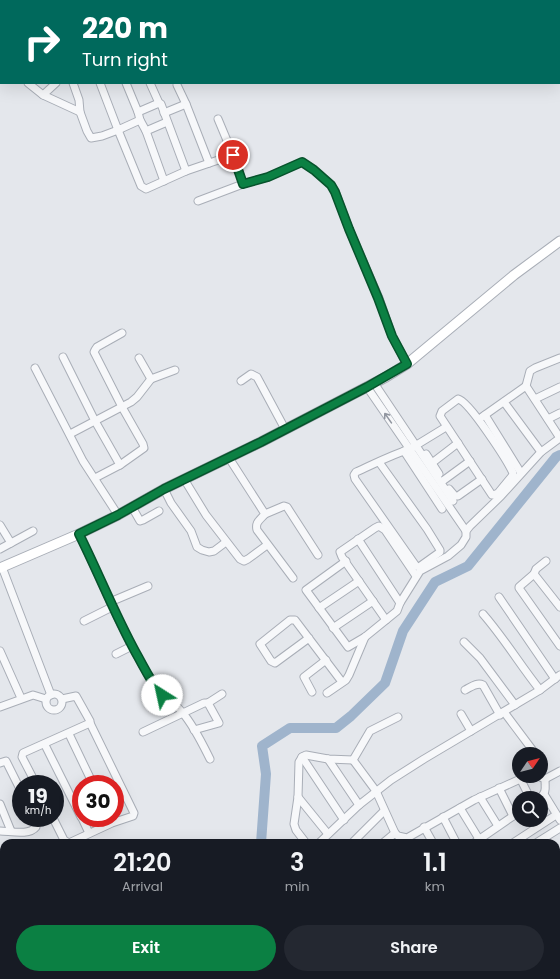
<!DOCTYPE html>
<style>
:root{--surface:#171b24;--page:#242831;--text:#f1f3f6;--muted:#9ea1a6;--accent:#0b8043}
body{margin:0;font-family:Poppins,sans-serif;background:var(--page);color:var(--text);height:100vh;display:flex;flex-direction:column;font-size:15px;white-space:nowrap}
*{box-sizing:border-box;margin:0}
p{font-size:13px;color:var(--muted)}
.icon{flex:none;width:22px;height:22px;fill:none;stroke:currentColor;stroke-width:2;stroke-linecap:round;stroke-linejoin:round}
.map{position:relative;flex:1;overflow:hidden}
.drawer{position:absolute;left:0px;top:839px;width:560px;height:140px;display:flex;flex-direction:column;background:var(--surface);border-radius:12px 12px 0 0;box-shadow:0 4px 16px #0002}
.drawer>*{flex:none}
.guide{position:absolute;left:0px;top:0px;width:560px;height:84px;box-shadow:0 4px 16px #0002;background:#00695c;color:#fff;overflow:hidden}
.needle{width:26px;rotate:55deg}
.buttons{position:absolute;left:512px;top:747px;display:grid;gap:8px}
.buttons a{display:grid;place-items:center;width:36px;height:36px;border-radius:50%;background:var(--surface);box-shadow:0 4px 16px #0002;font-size:20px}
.speed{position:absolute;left:12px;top:775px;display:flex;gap:8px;font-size:20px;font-weight:700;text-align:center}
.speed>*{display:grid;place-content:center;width:52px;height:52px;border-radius:50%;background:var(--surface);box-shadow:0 4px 16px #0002;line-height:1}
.speed small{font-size:10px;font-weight:400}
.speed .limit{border:6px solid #d22;background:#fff;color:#111}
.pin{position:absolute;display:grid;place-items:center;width:34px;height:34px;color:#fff;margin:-17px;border:2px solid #fff;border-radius:50%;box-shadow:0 1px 4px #0007}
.me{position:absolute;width:44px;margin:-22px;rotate:325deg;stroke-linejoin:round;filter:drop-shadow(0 0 3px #0008)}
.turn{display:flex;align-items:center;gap:14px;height:84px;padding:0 16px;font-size:18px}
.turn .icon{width:52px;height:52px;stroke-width:2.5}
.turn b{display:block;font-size:28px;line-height:34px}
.eta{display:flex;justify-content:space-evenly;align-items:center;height:68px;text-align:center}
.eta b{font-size:24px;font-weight:600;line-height:28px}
.cta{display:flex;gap:8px;margin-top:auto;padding:8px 16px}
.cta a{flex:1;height:46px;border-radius:24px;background:var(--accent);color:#fff;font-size:16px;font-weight:600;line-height:46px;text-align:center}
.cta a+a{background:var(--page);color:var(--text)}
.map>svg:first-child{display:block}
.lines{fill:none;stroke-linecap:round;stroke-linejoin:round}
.river{stroke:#9fb4cc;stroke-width:10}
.street-casing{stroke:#a9aeb7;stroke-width:9}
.secondary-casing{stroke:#a9aeb7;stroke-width:11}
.street{stroke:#f7f8fa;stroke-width:7}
.secondary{stroke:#fff;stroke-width:9}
.oneway{stroke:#9196a0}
.route-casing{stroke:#07532c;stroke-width:10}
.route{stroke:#0b8043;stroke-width:7}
</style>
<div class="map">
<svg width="560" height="979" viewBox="0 0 560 979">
<rect width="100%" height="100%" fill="#e4e7ec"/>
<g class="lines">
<g class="river">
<path d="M261 843 266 774 262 746 290 728H336L351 716 385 683 403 631 435 582 468 566 556 457 560 455"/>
<path d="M0 896 4 898"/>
</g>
<defs>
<g id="street">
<path d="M0 76H1"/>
<path d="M28 83 43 95 80 112 87 131 91 138 102 136 118 130 141 186 146 189 186 171 233 155"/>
<path d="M73 83 79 100 80 112"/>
<path d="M100 83 118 130 140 120"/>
<path d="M126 83 138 112 159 103 161 104 186 171"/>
<path d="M150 83 159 103"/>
<path d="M177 85 186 104 209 163"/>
<path d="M43 95 56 83"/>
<path d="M138 112 140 120 146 131 164 181"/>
<path d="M164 113 186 104"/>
<path d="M218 119 236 162 243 184"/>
<path d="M146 131 167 122"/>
<path d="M198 201 243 184 268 177 302 162 314 170 331 185 335 191 349 229 379 298 392 336 407 364"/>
<path d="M63 357 95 421 120 465"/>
<path d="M139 358 151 379"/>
<path d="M35 368 83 461 118 515"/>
<path d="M241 381 251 374 257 377 285 429"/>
<path d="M374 383 453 501"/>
<path d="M367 387 466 531"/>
<path d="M458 399C469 401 507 460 513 473L512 476 498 493 494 495H492L440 416 442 411Z"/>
<path d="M535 399 560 387"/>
<path d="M504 402 541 452"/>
<path d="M485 415 521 473"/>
<path d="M482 417 526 386"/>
<path d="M548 419 560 413"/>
<path d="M70 434 131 402 137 397 151 379 175 370"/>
<path d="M560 438 526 386 530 371 535 368 560 358"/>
<path d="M404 451 442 509"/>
<path d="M426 454 439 474"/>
<path d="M229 458 265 514C260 520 255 522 257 530L293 578"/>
<path d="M379 462 427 529 440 550V552L419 567 416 566 355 479 354 475 356 472C374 464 391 455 410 449L446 427"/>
<path d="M432 463 458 443"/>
<path d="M95 478 120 465 144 448 143 444 122 407 94 352 95 350 97 347 122 333"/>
<path d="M184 479 206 515 240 559 244 561 248 559 267 545"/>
<path d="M444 480 470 461"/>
<path d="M164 489 171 503 191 531 197 547 202 550 209 552 214 551 226 542"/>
<path d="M449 489 455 496H458L482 479"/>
<path d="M132 507 140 521 143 520 159 511"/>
<path d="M265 514 284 506 287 507 318 555"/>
<path d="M0 525 11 543"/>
<path d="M79 534C104 585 124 639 156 687 160 694 165 696 171 701 175 704 179 709 182 712 194 726 202 743 210 759"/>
<path d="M358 539 400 603"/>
<path d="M0 549 33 531"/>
<path d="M346 561 306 590 348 647 365 637 397 611 400 603 420 571 448 556 461 545 466 537V531L470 526 501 496 541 452 560 438"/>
<path d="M546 561 536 569 534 574 560 607"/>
<path d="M2 567 51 695"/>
<path d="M534 574 519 587V588L560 646"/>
<path d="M499 597 555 679"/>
<path d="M110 602 148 586"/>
<path d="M319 608 359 581"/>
<path d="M483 614C504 638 520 665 540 690"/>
<path d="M386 620 342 557 340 552 375 528 379 526 385 530 416 576"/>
<path d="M84 621 112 607"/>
<path d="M333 628 373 601"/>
<path d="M309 638 275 663 271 661 260 644 290 620H295L342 682"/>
<path d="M464 642 480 658 515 705"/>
<path d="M0 651 21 698"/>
<path d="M116 654 132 646"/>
<path d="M465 690C471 687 477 682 483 685L500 715"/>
<path d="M312 692 304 677 326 660"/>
<path d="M327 693 346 680 349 675 365 637"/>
<circle cx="54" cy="702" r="8"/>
<path d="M208 703 222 694"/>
<path d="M0 707 33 695 46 699"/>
<path d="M504 712 534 752"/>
<path d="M461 714 471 731"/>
<path d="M143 732 204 703H208L219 723 194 730"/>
<path d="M69 734 93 784"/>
<path d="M45 745 81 817"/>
<path d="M302 757 344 820"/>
<path d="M328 759 359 805"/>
<path d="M0 763 6 761 21 791"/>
<path d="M538 776 545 779C545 788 547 792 540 798"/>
<path d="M520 778 530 798"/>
<path d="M545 779 560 771"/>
<path d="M36 784 22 757 23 753 90 723V721L76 696 62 699"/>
<path d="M499 788 513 816"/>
<path d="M544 794 560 820"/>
<path d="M298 797 328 834"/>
<path d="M480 797 498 826"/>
<path d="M0 804 11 831"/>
<path d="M460 808 479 839"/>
<path d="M443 817 456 842"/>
<path d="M53 818 64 840 69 843"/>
<path d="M82 818 89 833"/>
<path d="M424 827 433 843"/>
<path d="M0 831C10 831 29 836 36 827L33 818"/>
<path d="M395 833 376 791 353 760 370 731 398 717"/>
<path d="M69 843 112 823 133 816 134 813 90 723"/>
<path d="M306 843 296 830 294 824 298 797 299 762 302 757 306 755 328 759 353 760"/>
<path d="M319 843 359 805 391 780 424 759 540 690 560 675"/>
<path d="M352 843 384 811"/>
<path d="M383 843 395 833 398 836 407 838 474 800 527 776"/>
<path d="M474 843 519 812"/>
<path d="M513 843 556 815"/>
<path d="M536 843 560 828"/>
<path d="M556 865 558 867"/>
<path d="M556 888 560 892"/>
<path d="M0 928 4 934"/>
<path d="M556 938 560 943"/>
<path d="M0 957 4 954"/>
<path d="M0 967 4 973"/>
<path d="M35 975 38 979"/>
<path d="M94 975 97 979"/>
<path d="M116 975 119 979"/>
<path d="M142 975 145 979"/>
<path d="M244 975 250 979"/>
<path d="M429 975 430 979"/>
<path d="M459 975 460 979"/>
<path d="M62 979 70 976 72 979"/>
<path d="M174 979 175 975"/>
<path d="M197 979 200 975"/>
<path d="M230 979 234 975"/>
<path d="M271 979 278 975"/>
</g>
<path id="secondary" d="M0 568 79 534 118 515 164 489 261 442 386 377 407 364 514 275 560 241"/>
</defs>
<use href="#street" class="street-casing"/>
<use href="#secondary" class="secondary-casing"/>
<use href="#street" class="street"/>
<use href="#secondary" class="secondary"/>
</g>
<defs><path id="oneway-shaft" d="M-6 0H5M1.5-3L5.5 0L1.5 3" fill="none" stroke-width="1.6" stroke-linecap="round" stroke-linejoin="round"/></defs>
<use class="oneway" href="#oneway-shaft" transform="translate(388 418) rotate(-125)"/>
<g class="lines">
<defs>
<path id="route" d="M162 695C151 683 144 667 136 653 115 615 99 574 79 534L118 515 164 489 261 442 367 387 407 364 392 336 378 298 349 229 335 192 331 185 314 170 302 162 268 177 243 184 233 155"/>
</defs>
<use href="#route" class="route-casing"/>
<use href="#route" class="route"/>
</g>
</svg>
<div class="buttons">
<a><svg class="needle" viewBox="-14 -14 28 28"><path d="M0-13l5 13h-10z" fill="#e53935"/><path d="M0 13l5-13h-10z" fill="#9ea1a6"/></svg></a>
<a><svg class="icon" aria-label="search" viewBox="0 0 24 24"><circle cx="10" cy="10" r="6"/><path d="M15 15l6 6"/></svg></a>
</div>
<div class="speed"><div>19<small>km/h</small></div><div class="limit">30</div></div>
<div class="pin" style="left:233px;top:155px;background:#d93025"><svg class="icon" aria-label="arrive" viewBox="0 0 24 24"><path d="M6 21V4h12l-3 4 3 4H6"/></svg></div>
<svg class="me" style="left:162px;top:695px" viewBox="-20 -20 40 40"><circle r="19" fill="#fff"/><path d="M0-13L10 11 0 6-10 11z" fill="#0b8043"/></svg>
<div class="guide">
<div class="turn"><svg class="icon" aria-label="right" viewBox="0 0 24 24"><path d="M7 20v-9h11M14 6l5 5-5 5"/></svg><div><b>220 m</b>Turn right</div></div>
</div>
<section class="drawer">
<div class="eta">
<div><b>21:20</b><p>Arrival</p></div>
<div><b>3</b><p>min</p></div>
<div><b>1.1</b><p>km</p></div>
</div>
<div class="cta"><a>Exit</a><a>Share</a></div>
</section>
</div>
